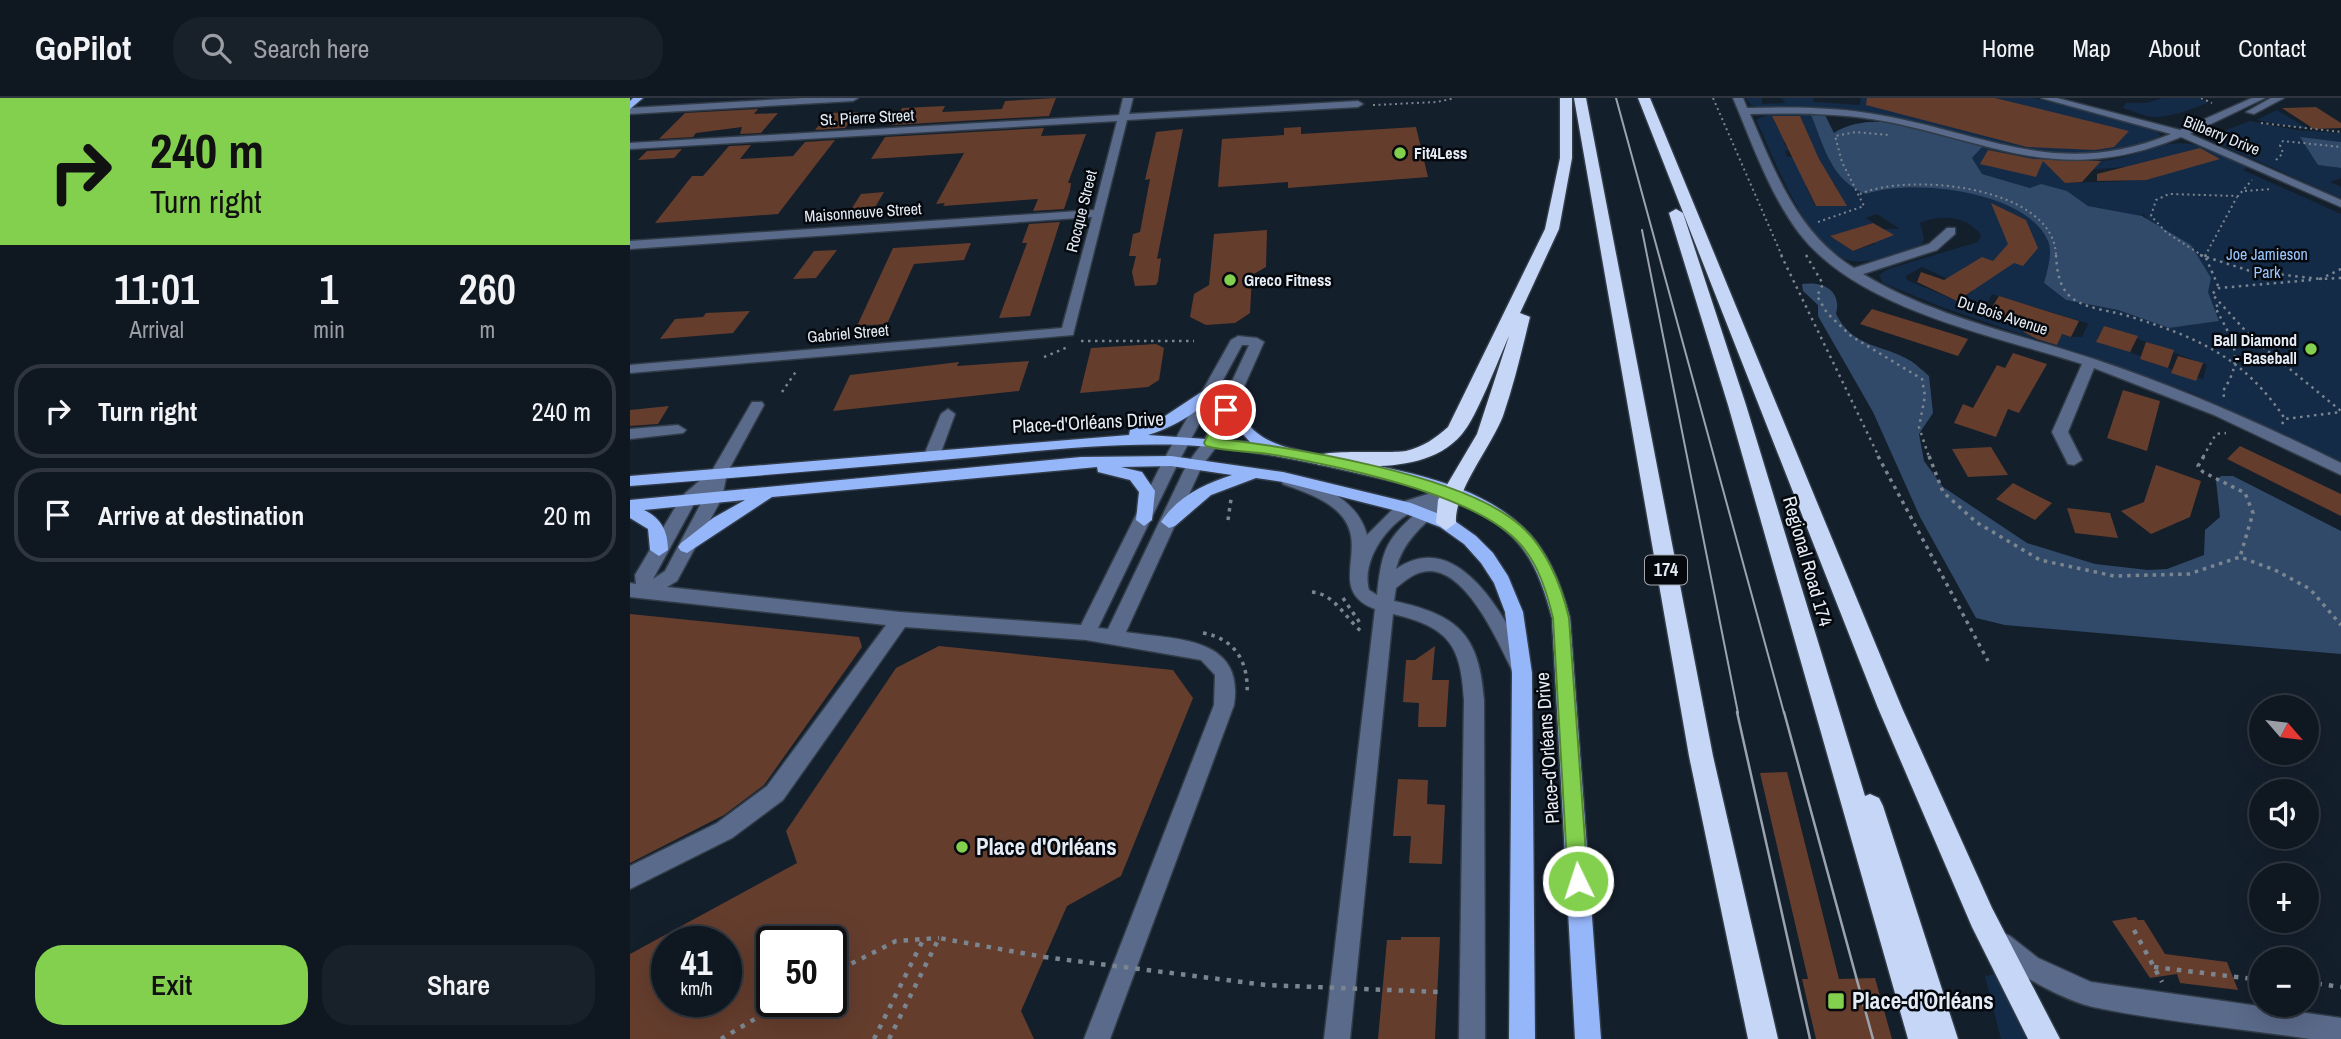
<!DOCTYPE html>
<meta charset="utf-8">
<style>
:root{--surface:#0f1721;--page:#18202a;--text:#f1f3f6;--muted:#9b9fa5;--line:#2f363f;--accent:#83d04e}
body{margin:0;font-family:"Archivo Narrow",sans-serif;background:var(--page);color:var(--text);height:100vh;display:flex;flex-direction:column;font-size:26px;white-space:nowrap}
*{box-sizing:border-box;margin:0}
p{font-size:23px;color:var(--muted)}
.icon{flex:none;width:38px;height:38px;fill:none;stroke:currentColor;stroke-width:2;stroke-linecap:round;stroke-linejoin:round}
.map{position:relative;flex:1;overflow:hidden}
.sheet{display:flex;flex-direction:column;background:var(--surface);width:630px}
.sheet>*{flex:none}
.banner{background:#83d04e;color:#111;overflow:hidden}
.needle{width:46px;rotate:118deg}
.controls{position:absolute;left:1619px;top:597px;display:grid;gap:14px}
.controls a{display:grid;place-items:center;width:70px;height:70px;border-radius:50%;background:var(--surface);box-shadow:0 7px 28px #0002,0 0 0 2px var(--line);font-size:35px}
.speed{position:absolute;left:21px;top:828px;display:flex;gap:14px;font-size:35px;font-weight:700;text-align:center}
.speed>*{display:grid;place-content:center;width:91px;height:91px;border-radius:50%;background:var(--surface);box-shadow:0 7px 28px #0002,0 0 0 2px var(--line);line-height:1}
.speed small{font-size:18px;font-weight:400}
.speed .limit{border:4px solid #111;border-radius:10px;background:#fff;color:#111}
.pin{position:absolute;display:grid;place-items:center;width:60px;height:60px;color:#fff;margin:-30px;border:4px solid #fff;border-radius:50%;box-shadow:0 2px 7px #0007}
.me{position:absolute;width:77px;margin:-38px;rotate:356deg;stroke-linejoin:round;filter:drop-shadow(0 0 5px #0008)}
.turn{display:flex;align-items:center;gap:24px;height:147px;padding:0 35px;font-size:32px}
.turn .icon{width:91px;height:91px;stroke-width:2.5}
.turn b{display:block;font-size:49px;line-height:60px}
.eta{display:flex;justify-content:space-evenly;align-items:center;height:119px;text-align:center}
.eta b{font-size:42px;font-weight:600;line-height:49px}
.cta{display:flex;gap:14px;margin-top:auto;padding:14px 35px}
.cta a{flex:1;height:80px;border-radius:28px;background:var(--accent);color:#111;font-size:28px;font-weight:600;line-height:80px;text-align:center}
.cta a+a{background:var(--page);color:var(--text)}
ul{padding:0;list-style:none}
li{display:flex;align-items:center;gap:21px;height:94px;margin:0 14px 10px;padding:0 21px;border:4px solid var(--line);border-radius:28px}
li div{flex:1}
li b{display:block;font-size:26px}
li em{font-style:normal}
header{display:flex;align-items:center;gap:42px;box-sizing:border-box;height:98px;padding:0 35px;background:var(--surface);border-bottom:2px solid var(--line)}
header strong{font-size:33px}
nav{display:flex;gap:38px;margin-inline-start:auto;font-size:24px}
.search{width:490px;height:63px;background:var(--page);display:flex;align-items:center;gap:18px;box-sizing:border-box;padding:0 24px;border-radius:28px;color:var(--muted);font-size:26px}
main{display:flex;flex:1;min-height:0}
.map>svg:first-child{display:block}
.green{fill:#142b47;fill-rule:evenodd}
.forest{fill:#314a69}
.building{fill:#643d2d;fill-rule:evenodd}
.lines{fill:none;stroke-linecap:round;stroke-linejoin:round}
.minor-casing{stroke:#313c48;stroke-width:3}
.major-casing{stroke:#313c48;stroke-width:3}
.highway-casing{stroke:#313c48;stroke-width:3}
.path-far3{stroke:#7b8590;stroke-width:2;stroke-dasharray:2 3.5;stroke-linecap:butt}
.path-far2{stroke:#7b8590;stroke-width:2.5;stroke-dasharray:2.5 4.5;stroke-linecap:butt}
.path-far1{stroke:#7b8590;stroke-width:3.5;stroke-dasharray:3.5 5;stroke-linecap:butt}
.path{stroke:#7b8590;stroke-width:4.5;stroke-dasharray:4.5 7;stroke-linecap:butt}
.minor{fill:#5a6a8a;fill-rule:evenodd}
.major{fill:#96b6fa;fill-rule:evenodd}
.highway{fill:#c6d6f7;fill-rule:evenodd}
.tram-far1{stroke:#9ba3ae;stroke-width:2}
.tram{stroke:#9ba3ae;stroke-width:2.5}
.path-bridge{stroke:#7b8590;stroke-width:4.5;stroke-dasharray:4.5 7;stroke-linecap:butt}
.route{fill:#83d04e;stroke:#558733;stroke-width:2}
.poi-dot{fill:#83d04e;stroke:#05090e;stroke-width:2.5}
.labels{text-anchor:middle;stroke-width:5;stroke-linejoin:round;paint-order:stroke}
.far-street-label{font-size:16px;fill:#e5ecf6;stroke:#05090e}
.far-poi-label{font-size:16px;font-weight:bold;fill:#e5ecf6;stroke:#05090e;text-anchor:start}
.far-park-label{font-size:16px;fill:#9ac6fd;stroke:#05090e}
.shield{fill:#05090e;stroke:#a2a8b0;stroke-width:2}
.shield-label{font-size:18px;font-weight:bold;fill:#e5ecf6}
.street-label{font-size:19px;fill:#e5ecf6;stroke:#05090e}
.near-poi-label{font-size:23px;font-weight:bold;fill:#e5ecf6;stroke:#05090e;text-anchor:start}
</style>
<header>
<strong>GoPilot</strong>
<div class="search"><svg class="icon" aria-label="search" viewBox="0 0 24 24"><circle cx="10" cy="10" r="6"/><path d="M15 15l6 6"/></svg>Search here</div>
<nav><a>Home</a><a>Map</a><a>About</a><a>Contact</a></nav>
</header>
<main>
<section class="sheet">
<div class="banner">
<div class="turn"><svg class="icon" aria-label="right" viewBox="0 0 24 24"><path d="M7 20v-9h11M14 6l5 5-5 5"/></svg><div><b>240 m</b>Turn right</div></div>
</div>
<div class="eta">
<div><b>11:01</b><p>Arrival</p></div>
<div><b>1</b><p>min</p></div>
<div><b>260</b><p>m</p></div>
</div>
<ul>
<li><svg class="icon" aria-label="right" viewBox="0 0 24 24"><path d="M7 20v-9h11M14 6l5 5-5 5"/></svg><div><b>Turn right</b></div><em>240 m</em></li>
<li><svg class="icon" aria-label="arrive" viewBox="0 0 24 24"><path d="M6 21V4h12l-3 4 3 4H6"/></svg><div><b>Arrive at destination</b></div><em>20 m</em></li>
</ul>
<div class="cta"><a>Exit</a><a>Share</a></div>
</section>
<div class="map">
<svg width="1711" height="941" viewBox="0 0 1711 941">
<rect width="100%" height="100%" fill="#141f2c"/>
<g class="green">
<path d="M1116 0H1132V6L1155 5 1152 0H1183L1184 4 1230 7 1231 0H1321L1404 11 1365 0H1403L1514 28 1527 33 1531 38C1440 80 1346 36 1255 17 1214 8 1170 10 1128 9L1121 7Z"/>
<path d="M1533 0H1569L1578 4C1566 11 1538 19 1525 19 1516 19 1503 13 1493 10L1496 5H1516Z"/>
<path d="M1647 12 1677 30V31L1626 22Z"/>
<path d="M1140 16 1181 17 1201 66 1236 96C1282 81 1396 91 1418 143 1423 155 1417 173 1414 185L1436 202 1488 212 1539 230 1589 223 1513 115 1512 118 1458 108 1437 93 1400 90 1352 76 1342 60 1353 48C1392 57 1431 65 1472 63 1496 62 1517 49 1540 46 1568 42 1593 57 1617 68L1613 72 1711 116V364L1562 295 1309 208 1253 185 1249 177 1258 171 1348 144 1351 137C1337 118 1311 116 1290 125L1294 140 1292 146C1273 154 1240 168 1218 162 1176 149 1145 61 1127 24V21ZM1144 23 1176 32 1180 41 1181 59H1157L1155 53 1159 52 1154 46V33H1149ZM1495 69 1496 83 1435 85 1455 72ZM1197 77 1206 88 1211 107 1185 108 1176 89ZM1247 116 1270 131H1254L1243 143 1245 146 1223 153 1201 138 1243 125 1236 120ZM1292 169 1342 192 1343 193 1327 203 1277 182 1276 178ZM1362 196 1457 225 1458 226 1452 239H1441L1360 214 1361 211 1355 209ZM1474 228 1577 267 1573 281 1510 261 1511 258 1501 255 1502 252 1476 247 1467 241Z"/>
<path d="M1620 23 1666 32 1711 35V44L1677 40 1688 67 1711 70V80L1700 84 1711 89V100L1580 42V38Z"/>
<path d="M1366 876 1403 941H1371L1355 878Z"/>
</g>
<g class="forest">
<path d="M1181 17H1195L1204 35C1247 8 1308 37 1353 48L1342 60 1352 76 1400 90 1411 86 1437 93 1458 108 1512 118 1561 147 1581 180 1578 194 1589 223 1539 230 1488 212 1436 202 1414 185C1417 173 1423 155 1418 143 1396 92 1282 80 1236 96 1201 82 1195 51 1181 17Z"/>
<path d="M1670 39 1711 44V70L1688 67Z"/>
<path d="M1172 186C1194 183 1212 193 1206 216 1224 251 1251 245 1281 263 1287 267 1293 273 1299 278L1303 315 1289 336 1294 363 1313 389 1397 445 1465 466 1518 472 1537 471 1574 457 1575 432 1590 419 1586 383 1591 378H1603L1711 433V556L1375 527 1346 520 1290 419 1243 314 1188 218V207L1173 193Z"/>
</g>
<g class="building">
<path d="M426 0 419 18 262 27 272 10 315 8 312 14 372 11 375 3Z"/>
<path d="M1237 0H1365L1499 33 1484 49 1465 52 1397 49 1236 7Z"/>
<path d="M1686 9 1711 25V30L1684 31 1652 10Z"/>
<path d="M128 11 124 16 148 15 131 35 110 36 112 29 66 35 63 39 29 41 55 15Z"/>
<path d="M228 14 215 30 185 32 199 15Z"/>
<path d="M1142 18H1170L1189 61 1217 108H1186Z"/>
<path d="M671 29V36L786 29 798 79 658 90V84L588 89 592 41 654 37V30Z"/>
<path d="M414 30 411 38 456 36 438 85H441L440 93 434 111 403 113 408 101 313 108 315 105 306 106 334 55 241 61 255 39Z"/>
<path d="M553 31 527 161 531 160 528 183 526 187 505 188 502 174 506 158H499L503 136 510 134 520 81 515 82 526 34Z"/>
<path d="M205 42 148 116 25 125 62 78H73L99 48 121 47 110 61 163 58 175 44Z"/>
<path d="M1570 50 1590 61 1516 82 1467 83V76Z"/>
<path d="M52 51 44 60 8 62 17 53Z"/>
<path d="M1358 52 1403 61 1471 63 1452 84 1435 85 1413 63 1406 79 1350 66Z"/>
<path d="M254 94 244 111 220 113 231 96Z"/>
<path d="M1361 105 1396 122 1408 150 1393 168 1384 165 1327 203 1287 184 1291 174 1314 182 1352 159 1363 163 1378 146Z"/>
<path d="M430 124 400 218 369 220 397 145H392L399 126Z"/>
<path d="M1243 125 1264 137 1223 153 1200 138Z"/>
<path d="M637 132 636 169 622 177 620 215 605 225 576 227 560 219 564 196 579 187 584 136Z"/>
<path d="M341 145 334 162 284 166 257 226 227 228 263 150Z"/>
<path d="M207 152 186 180 163 181 184 153Z"/>
<path d="M1369 198 1426 216 1449 223 1441 239 1432 236 1427 247 1407 241 1394 234 1398 227 1359 214Z"/>
<path d="M1242 211 1323 236 1338 241 1328 258 1230 226Z"/>
<path d="M120 213 103 235 30 241 45 221 73 219 76 215Z"/>
<path d="M1474 228 1508 238 1500 254 1466 244Z"/>
<path d="M1516 244 1544 252 1538 270 1510 261Z"/>
<path d="M526 246 534 250 529 282 518 289 450 295 461 250Z"/>
<path d="M1383 255 1417 266 1389 315 1378 311 1366 339 1324 325 1333 306 1343 310 1367 267 1375 270Z"/>
<path d="M1548 258 1573 265 1566 283 1541 275Z"/>
<path d="M399 263 389 293 203 313 220 277 329 264 327 268Z"/>
<path d="M1493 292 1530 303 1517 353 1477 340Z"/>
<path d="M39 308 28 326 0 328V312Z"/>
<path d="M1610 348 1711 396V418L1597 361Z"/>
<path d="M1361 349 1378 377 1338 379 1322 351Z"/>
<path d="M1526 367 1571 383 1560 419 1521 436 1491 413 1514 404Z"/>
<path d="M1383 385 1402 395 1422 405 1405 422 1366 401Z"/>
<path d="M1437 410 1480 415 1488 440 1445 435Z"/>
<path d="M0 516 229 539 232 549 134 687 94 717 0 765Z"/>
<path d="M309 548 543 572 563 600 491 778 437 808 391 913 404 941H0V856L167 765 156 733 266 570ZM37 844H96V903H37ZM142 844H201V903H142Z"/>
<path d="M805 548 802 582H819L816 629H788L789 605 773 604 776 562H785Z"/>
<path d="M1157 674 1209 881 1245 880 1262 941H1186L1172 881H1178L1130 675Z"/>
<path d="M768 681 798 682 797 706 815 707 812 766 779 765 781 738H763Z"/>
<path d="M1506 819 1508 822H1514L1535 856 1597 864 1608 892 1550 885 1547 876 1520 880 1482 823Z"/>
<path d="M771 839H810L805 941H748L757 842H771Z"/>
</g>
<g class="lines">
<defs>
<g id="minor">
<path d="M173 0H228L223 3 0 16V10Z"/>
<path d="M493 0H503L499 16 728 3 733 6 728 9 497 22 443 237 0 275V267L432 230 462 119 0 151V143L464 112 487 23 0 51V45L489 17Z"/>
<path d="M1103 0H1113L1117 10C1163 9 1210 9 1255 18 1362 38 1431 81 1541 36L1411 0H1427L1550 32 1622 0H1635L1560 36 1711 102V109L1551 39C1433 87 1373 48 1259 24 1213 15 1166 15 1120 16 1145 74 1168 136 1224 170L1299 146 1317 130H1325V136L1307 152 1233 176C1304 219 1389 236 1467 262 1551 290 1632 326 1711 365V377L1584 317 1464 270 1438 334 1452 362 1444 367 1438 366 1422 334 1452 266C1363 237 1228 212 1169 135 1139 95 1122 45 1103 0Z"/>
<path d="M1641 0H1654L1624 16 1616 14Z"/>
<path d="M608 238 627 240 634 244 589 345 572 368 496 534C544 542 615 537 604 607L480 941H454L584 607 585 577 571 562 456 542 275 529 153 702 102 740 0 791V768L87 725 137 688 256 527 0 499V485L6 486 5 477 52 398 83 371 122 304H132L134 307 97 375 92 400 47 483 37 489 270 514 451 527 533 363 601 242ZM612 247H619L574 343 557 366 478 531 468 530 549 363ZM77 394 35 473 23 481 64 406Z"/>
<path d="M318 311 325 316 310 357 308 361H296L294 357 311 316Z"/>
<path d="M48 327 56 332 53 335 0 341V331Z"/>
<path d="M659 377C691 386 728 402 737 437L769 405 820 389 826 391 828 395 826 399C801 420 774 439 766 471 829 427 877 523 899 567L896 572 889 575 882 572C868 544 838 474 800 473 786 473 776 482 766 490L764 503C828 517 849 536 854 602L855 941H829L834 602C831 546 818 529 763 516L720 941H694L745 511C697 493 737 453 714 421 701 402 674 394 653 386L651 382ZM792 410C756 441 752 450 747 497L739 492C730 460 763 418 792 410Z"/>
<path d="M1372 834 1380 838 1408 860 1461 884 1711 920V941H1680C1608 930 1534 924 1463 909 1436 903 1371 871 1360 846L1364 838Z"/>
</g>
<g id="major">
<path d="M3 0H13L0 11V3Z"/>
<path d="M582 287 589 291C572 313 544 329 518 337L620 344 599 321 598 294 600 291H610C614 300 610 313 615 322 632 347 663 351 690 357 762 371 856 382 905 442 923 465 933 493 940 520L971 941H945L922 520C913 487 903 456 876 433 836 399 785 388 735 377 675 363 614 350 553 347 468 344 384 356 300 363 200 372 100 380 0 388V378L499 337 500 332 532 320Z"/>
<path d="M541 358 653 374 781 405 822 421 846 438 863 455 878 478 893 514 902 575 905 941H879L882 575 875 514 864 485 851 465 834 446 810 429 771 414 653 384 626 380 581 397 545 428 539 430 531 424C547 399 574 386 602 377L541 368 491 369 512 374 525 393 522 422 514 428 506 422 509 394 500 382 468 374 467 369 142 399 57 455 51 453 48 449 51 445 83 420 115 402 14 412C31 420 38 433 38 452L29 458 20 452 18 431 0 420V402L451 359Z"/>
</g>
<g id="highway">
<path d="M930 0H942V60L929 131 890 215 900 219C892 252 884 286 873 318 860 351 824 393 826 425L816 432 806 425 808 402 847 336 879 238C868 262 847 319 832 336 798 376 735 368 689 367L680 361C687 350 758 356 776 353 793 349 806 340 818 329L915 131 930 60Z"/>
<path d="M944 0H956L1083 658 1148 941H1118L1059 658Z"/>
<path d="M1008 0H1020L1272 610 1362 810 1430 941H1398L1342 829 1248 610Z"/>
<path d="M1046 111 1053 115 1116 307 1235 698 1240 696 1249 700 1253 708 1328 941H1278L1098 307 1039 115Z"/>
</g>
</defs>
<use href="#minor" class="minor-casing"/>
<use href="#major" class="major-casing"/>
<use href="#highway" class="highway-casing"/>
<g class="path-far3">
<path d="M1083 0 1152 158"/>
<path d="M1571 0 1582 5"/>
<path d="M743 7 807 4 825 0"/>
<path d="M1631 25 1711 34"/>
<path d="M1646 62 1653 55 1650 47 1653 43 1711 49"/>
<path d="M1615 93 1642 91"/>
<path d="M1230 96C1279 74 1425 88 1426 158"/>
<path d="M1188 124 1234 108 1212 64 1205 38 1226 34 1259 37"/>
<path d="M1573 158 1537 135 1521 118 1526 102 1539 96 1608 98 1622 82"/>
<path d="M1575 158 1607 99"/>
</g>
<g class="path-far2">
<path d="M1151 157 1249 359"/>
<path d="M1176 157 1193 186 1187 198 1197 215 1221 238 1292 281 1295 298 1289 329 1299 359"/>
<path d="M1426 157C1427 173 1429 190 1442 200 1456 211 1482 213 1498 218 1567 239 1614 259 1655 321"/>
<path d="M1570 157 1620 173 1690 181"/>
<path d="M1575 159 1576 157"/>
<path d="M1576 160 1589 190"/>
<path d="M1711 171 1690 181 1711 180"/>
<path d="M1681 182 1589 190 1582 196 1622 240 1711 313"/>
<path d="M1588 207 1585 209C1602 242 1616 258 1593 293L1594 299"/>
<path d="M451 243H564"/>
<path d="M414 259 438 249"/>
<path d="M152 294 167 272"/>
<path d="M1652 326 1655 321 1711 314"/>
<path d="M1573 359 1586 336 1596 335"/>
</g>
<g class="path-far1">
<path d="M1248 358 1358 563"/>
<path d="M1299 358 1313 394 1346 424 1410 462 1484 478 1559 476 1610 459 1645 472 1680 491 1711 527"/>
<path d="M1574 358 1568 368 1573 374 1615 395 1623 415 1610 459"/>
<path d="M598 422 601 401"/>
<path d="M682 494C705 496 715 520 732 534"/>
<path d="M713 500 732 528"/>
<path d="M573 535C606 541 619 565 617 597"/>
</g>
<g class="path">
<path d="M1504 832 1532 884"/>
<path d="M1524 869 1631 882"/>
<path d="M201 876 266 843 309 840"/>
<path d="M1622 881 1628 898"/>
<path d="M1676 884 1711 889"/>
<path d="M91 941 155 903"/>
<path d="M244 941 295 838"/>
<path d="M259 941 309 840 414 859"/>
</g>
<use href="#minor" class="minor"/>
<use href="#major" class="major"/>
<use href="#highway" class="highway"/>
<g class="tram-far1">
<path d="M986 0 1154 615"/>
<path d="M1012 132 1108 615"/>
</g>
<g class="tram">
<path d="M1107 614 1180 941"/>
<path d="M1154 614 1243 941"/>
</g>
<path class="path-bridge" d="M414 859 636 887 808 894"/>
</g>
<path class="route" d="M596 308 603 312 590 341C666 350 827 376 886 424 915 446 931 486 939 520L958 783 955 790 948 793 941 790 938 783 923 520C917 495 909 468 891 447 847 396 712 369 645 357 622 353 598 354 576 348L574 345 590 312Z"/>
<g class="poi-dot">
<circle cx="770" cy="55" r="7"/>
<circle cx="600" cy="182" r="7"/>
<circle cx="1681" cy="251" r="7"/>
<circle cx="332" cy="749" r="7"/>
<rect x="1197" y="894" width="18" height="18" rx="3.5"/>
</g>
<g class="labels">
<g class="far-street-label">
<text transform="translate(237 19) rotate(-3)" y="6">St. Pierre Street</text>
<text transform="translate(1592 37) rotate(22)" y="6">Bilberry Drive</text>
<text transform="translate(451 113) rotate(-76)" y="6">Rocque Street</text>
<text transform="translate(233 114) rotate(-4)" y="6">Maisonneuve Street</text>
<text transform="translate(1373 217) rotate(18)" y="6">Du Bois Avenue</text>
<text transform="translate(218 235) rotate(-5)" y="6">Gabriel Street</text>
</g>
<g class="far-poi-label">
<text x="784" y="61">Fit4Less</text>
<text x="614" y="188">Greco Fitness</text>
<text x="1667" y="248" text-anchor="end">Ball Diamond<tspan x="1667" dy="18">- Baseball</tspan></text>
</g>
<g class="far-park-label">
<text x="1637" y="162">Joe Jamieson<tspan x="1637" dy="18">Park</tspan></text>
</g>
<rect class="shield" x="1015" y="457.5" width="42" height="29" rx="5"/>
<g class="shield-label">
<text x="1036" y="478">174</text>
</g>
<g class="street-label">
<text transform="translate(458 324) rotate(-3)" y="7">Place-d'Orléans Drive</text>
<text transform="translate(1178 463) rotate(74)" y="7">Regional Road 174</text>
<text transform="translate(917 650) rotate(-94)" y="7">Place-d'Orléans Drive</text>
</g>
<g class="near-poi-label">
<text x="346" y="757">Place d'Orléans</text>
<text x="1222" y="911">Place-d'Orléans</text>
</g>
</g>
</svg>
<div class="controls">
<a><svg class="needle" viewBox="-14 -14 28 28"><path d="M0-13l5 13h-10z" fill="#e53935"/><path d="M0 13l5-13h-10z" fill="#9b9fa5"/></svg></a>
<a><svg class="icon" aria-label="sound" viewBox="0 0 24 24"><path d="M4 9h4l5-4v14l-5-4H4zM17 9q2 3 0 6"/></svg></a>
<a>+</a>
<a>−</a>
</div>
<div class="speed"><div>41<small>km/h</small></div><div class="limit">50</div></div>
<div class="pin" style="left:596px;top:312px;background:#d93025"><svg class="icon" aria-label="arrive" viewBox="0 0 24 24"><path d="M6 21V4h12l-3 4 3 4H6"/></svg></div>
<svg class="me" style="left:948px;top:783px" viewBox="-20 -20 40 40"><circle r="17" fill="#83d04e" stroke="#fff" stroke-width="3"/><path d="M0-11L8 9 0 5-8 9z" fill="#fff"/></svg>
</div>
</main>
